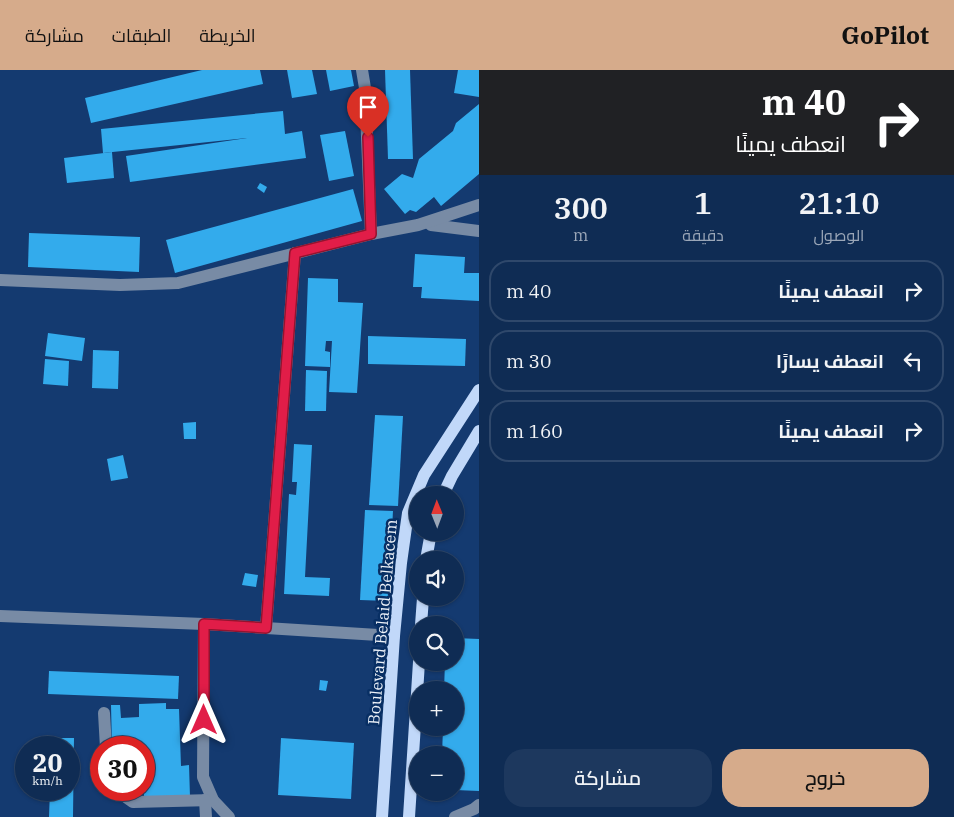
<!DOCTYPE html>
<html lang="ar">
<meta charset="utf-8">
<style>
:root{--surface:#0f2c54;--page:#1d385e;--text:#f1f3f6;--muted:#9ba7b8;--line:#2f486b;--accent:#d6ab8b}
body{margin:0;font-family:"IBM Plex Serif",Cairo,serif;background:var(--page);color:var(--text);direction:rtl;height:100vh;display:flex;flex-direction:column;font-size:19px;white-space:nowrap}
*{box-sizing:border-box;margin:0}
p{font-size:16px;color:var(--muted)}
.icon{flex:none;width:28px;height:28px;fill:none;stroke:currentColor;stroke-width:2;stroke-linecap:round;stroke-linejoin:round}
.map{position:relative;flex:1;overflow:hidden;direction:ltr}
.drawer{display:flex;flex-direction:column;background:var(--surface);width:475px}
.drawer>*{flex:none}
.hud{background:#202124;color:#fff;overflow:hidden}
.needle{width:32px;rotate:359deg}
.buttons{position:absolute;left:409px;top:416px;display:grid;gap:10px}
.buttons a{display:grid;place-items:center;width:55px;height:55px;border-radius:50%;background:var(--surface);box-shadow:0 1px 4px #0004,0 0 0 1px var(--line);font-size:25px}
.speed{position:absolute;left:15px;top:666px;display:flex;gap:10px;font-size:25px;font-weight:700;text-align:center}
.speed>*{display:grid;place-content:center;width:65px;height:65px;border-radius:50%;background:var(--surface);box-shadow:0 1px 4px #0004,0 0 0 1px var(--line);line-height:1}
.speed small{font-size:12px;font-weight:400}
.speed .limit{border:8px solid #d22;background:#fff;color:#111}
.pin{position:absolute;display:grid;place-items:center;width:42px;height:42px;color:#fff;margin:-51px -21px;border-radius:50% 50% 50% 0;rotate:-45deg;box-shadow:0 0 5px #0007}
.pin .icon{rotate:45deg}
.me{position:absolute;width:55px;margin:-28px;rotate:0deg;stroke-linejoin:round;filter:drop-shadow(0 0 4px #0008)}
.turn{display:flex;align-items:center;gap:18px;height:105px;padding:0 25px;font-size:22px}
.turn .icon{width:65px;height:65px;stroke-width:2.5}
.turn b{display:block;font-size:35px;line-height:42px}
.eta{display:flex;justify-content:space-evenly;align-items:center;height:85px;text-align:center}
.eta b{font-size:30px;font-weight:600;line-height:35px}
.primary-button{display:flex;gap:10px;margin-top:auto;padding:10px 25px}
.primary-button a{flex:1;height:58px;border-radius:20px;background:var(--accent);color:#111;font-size:20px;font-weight:600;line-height:58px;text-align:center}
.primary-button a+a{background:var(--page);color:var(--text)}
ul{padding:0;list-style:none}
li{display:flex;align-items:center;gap:15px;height:62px;margin:0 10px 8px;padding:0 15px;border:2px solid var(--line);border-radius:20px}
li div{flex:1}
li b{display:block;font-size:19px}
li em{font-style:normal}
header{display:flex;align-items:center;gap:30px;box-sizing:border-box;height:70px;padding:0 25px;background:var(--accent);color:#111}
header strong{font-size:24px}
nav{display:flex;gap:28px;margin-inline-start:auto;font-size:18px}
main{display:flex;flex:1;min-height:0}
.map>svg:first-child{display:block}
.building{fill:#33abec}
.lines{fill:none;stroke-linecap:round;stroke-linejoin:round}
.minor{stroke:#788ba5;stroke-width:12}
.major{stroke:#c1d8f9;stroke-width:12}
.route-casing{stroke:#92132f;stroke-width:12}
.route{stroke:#e11d48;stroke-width:9}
.labels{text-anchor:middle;stroke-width:5;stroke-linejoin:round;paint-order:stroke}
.street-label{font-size:16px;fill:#edf2f9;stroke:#082f64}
</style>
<header>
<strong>GoPilot</strong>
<nav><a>الخريطة</a><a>الطبقات</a><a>مشاركة</a></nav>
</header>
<main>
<section class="drawer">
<div class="hud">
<div class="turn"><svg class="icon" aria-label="right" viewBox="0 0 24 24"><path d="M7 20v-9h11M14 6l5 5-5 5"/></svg><div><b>40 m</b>انعطف يمينًا</div></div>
</div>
<div class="eta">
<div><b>21:10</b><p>الوصول</p></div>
<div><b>1</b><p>دقيقة</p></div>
<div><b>300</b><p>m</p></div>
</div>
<ul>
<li><svg class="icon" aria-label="right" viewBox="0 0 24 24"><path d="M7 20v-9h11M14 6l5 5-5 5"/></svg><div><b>انعطف يمينًا</b></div><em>40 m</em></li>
<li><svg class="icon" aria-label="left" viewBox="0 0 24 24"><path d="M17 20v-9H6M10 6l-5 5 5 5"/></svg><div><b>انعطف يسارًا</b></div><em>30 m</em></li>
<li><svg class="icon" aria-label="right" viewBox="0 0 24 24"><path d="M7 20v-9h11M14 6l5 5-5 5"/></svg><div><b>انعطف يمينًا</b></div><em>160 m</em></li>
</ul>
<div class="primary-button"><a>خروج</a><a>مشاركة</a></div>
</section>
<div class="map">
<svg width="479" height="747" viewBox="0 0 479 747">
<rect width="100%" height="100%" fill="#143a70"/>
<g class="building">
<path d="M202 0H260L263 14 91 53 85 28Z"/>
<path d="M287 0H312L317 24 292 28Z"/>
<path d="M326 0H351L354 16 330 21Z"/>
<path d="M385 0H410L413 89H388Z"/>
<path d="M458 0H479V27L454 23Z"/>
<path d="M479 34V104L441 136 434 127 416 142 410 140 405 144 384 119 402 104 413 108 419 89 453 61 456 53Z"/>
<path d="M283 41 285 64 302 61 306 88 130 112 126 86 247 68 103 83 101 59Z"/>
<path d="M345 61 354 106 329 111 320 65Z"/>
<path d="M112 82 114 108 67 113 64 88Z"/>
<path d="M260 113 267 117 264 123 257 118Z"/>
<path d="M353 119 362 151 175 203 166 170Z"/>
<path d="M29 163 140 167 139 202 28 197Z"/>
<path d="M415 184 465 187 464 203H479V231L421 228 422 217H413Z"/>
<path d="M308 208 338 209V232L363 233 357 323 329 322 332 271H326L325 281 330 282V297L305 296Z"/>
<path d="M48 263 85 268 82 291 45 286Z"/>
<path d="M368 266 466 269 465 296 368 294Z"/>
<path d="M93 280 119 281 118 319 92 318Z"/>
<path d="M45 289 69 291 68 316 43 314Z"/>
<path d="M306 300 327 301 326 341H305Z"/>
<path d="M375 345 403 346 398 436 369 435Z"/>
<path d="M196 352V369H184L183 353Z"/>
<path d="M294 374 312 375 305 507 330 508 329 526 284 524 289 424 296 425 297 412H292Z"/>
<path d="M123 385 128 408 111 411 107 389Z"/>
<path d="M365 440 393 441 388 531 360 530Z"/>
<path d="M245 503 258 505 256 517 242 515Z"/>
<path d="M455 568 479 569V721L455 720V685H442L443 658H455V620H444L445 592H455Z"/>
<path d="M49 601 179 606 178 629 48 624Z"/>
<path d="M320 610 328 611 326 621 319 620Z"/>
<path d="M166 633V639H179L181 696 189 695 190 727 144 729V678H112L111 635H120L121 648 139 647V634Z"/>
<path d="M50 668H74L73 747H49L50 720H69V678H50Z"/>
<path d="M281 668 354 673 351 729 278 725Z"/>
</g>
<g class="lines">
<g class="minor">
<path d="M362 0 365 18 371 164"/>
<path d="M431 155 479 161"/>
<path d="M0 210 120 215 178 213 371 164 418 155 479 135"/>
<path d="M0 546 204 554 394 566"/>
<path d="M204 554 203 707 213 730 229 747"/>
<path d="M266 558 295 183"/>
<path d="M104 643 106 678"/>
<path d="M116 720 133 732 213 730"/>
<path d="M205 730 206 747"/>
<path d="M455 747 474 739 479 735"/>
</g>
<g class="major">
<path d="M443 425 452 406 479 361"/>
<path d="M426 490 431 462"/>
<path d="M421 555 423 528"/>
<path d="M382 747 394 566 401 493 408 443 424 405 479 320"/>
<path d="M409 747 419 592"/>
</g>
</g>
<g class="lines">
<defs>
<path id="route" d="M204 650V554L266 558 295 183 371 164 368 67"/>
</defs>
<use href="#route" class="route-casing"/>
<use href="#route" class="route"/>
</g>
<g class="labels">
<g class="street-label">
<text transform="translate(382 552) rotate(-85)" y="6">Boulevard Belaid Belkacem</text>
</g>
</g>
</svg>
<div class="buttons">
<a><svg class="needle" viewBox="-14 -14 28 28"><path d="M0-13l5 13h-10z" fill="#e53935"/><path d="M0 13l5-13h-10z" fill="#9ba7b8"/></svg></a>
<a><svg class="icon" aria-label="sound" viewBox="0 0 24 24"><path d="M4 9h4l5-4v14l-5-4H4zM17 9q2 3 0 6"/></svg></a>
<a><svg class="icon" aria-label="search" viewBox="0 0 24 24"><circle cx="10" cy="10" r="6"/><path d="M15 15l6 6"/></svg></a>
<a>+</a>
<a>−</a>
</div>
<div class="speed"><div>20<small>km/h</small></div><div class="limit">30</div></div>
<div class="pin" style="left:368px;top:67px;background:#d93025"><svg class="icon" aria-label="arrive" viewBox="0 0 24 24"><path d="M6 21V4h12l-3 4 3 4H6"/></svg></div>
<svg class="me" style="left:204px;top:650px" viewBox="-20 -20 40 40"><path d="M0-17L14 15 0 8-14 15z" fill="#e11d48" stroke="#fff" stroke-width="4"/></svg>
</div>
</main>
